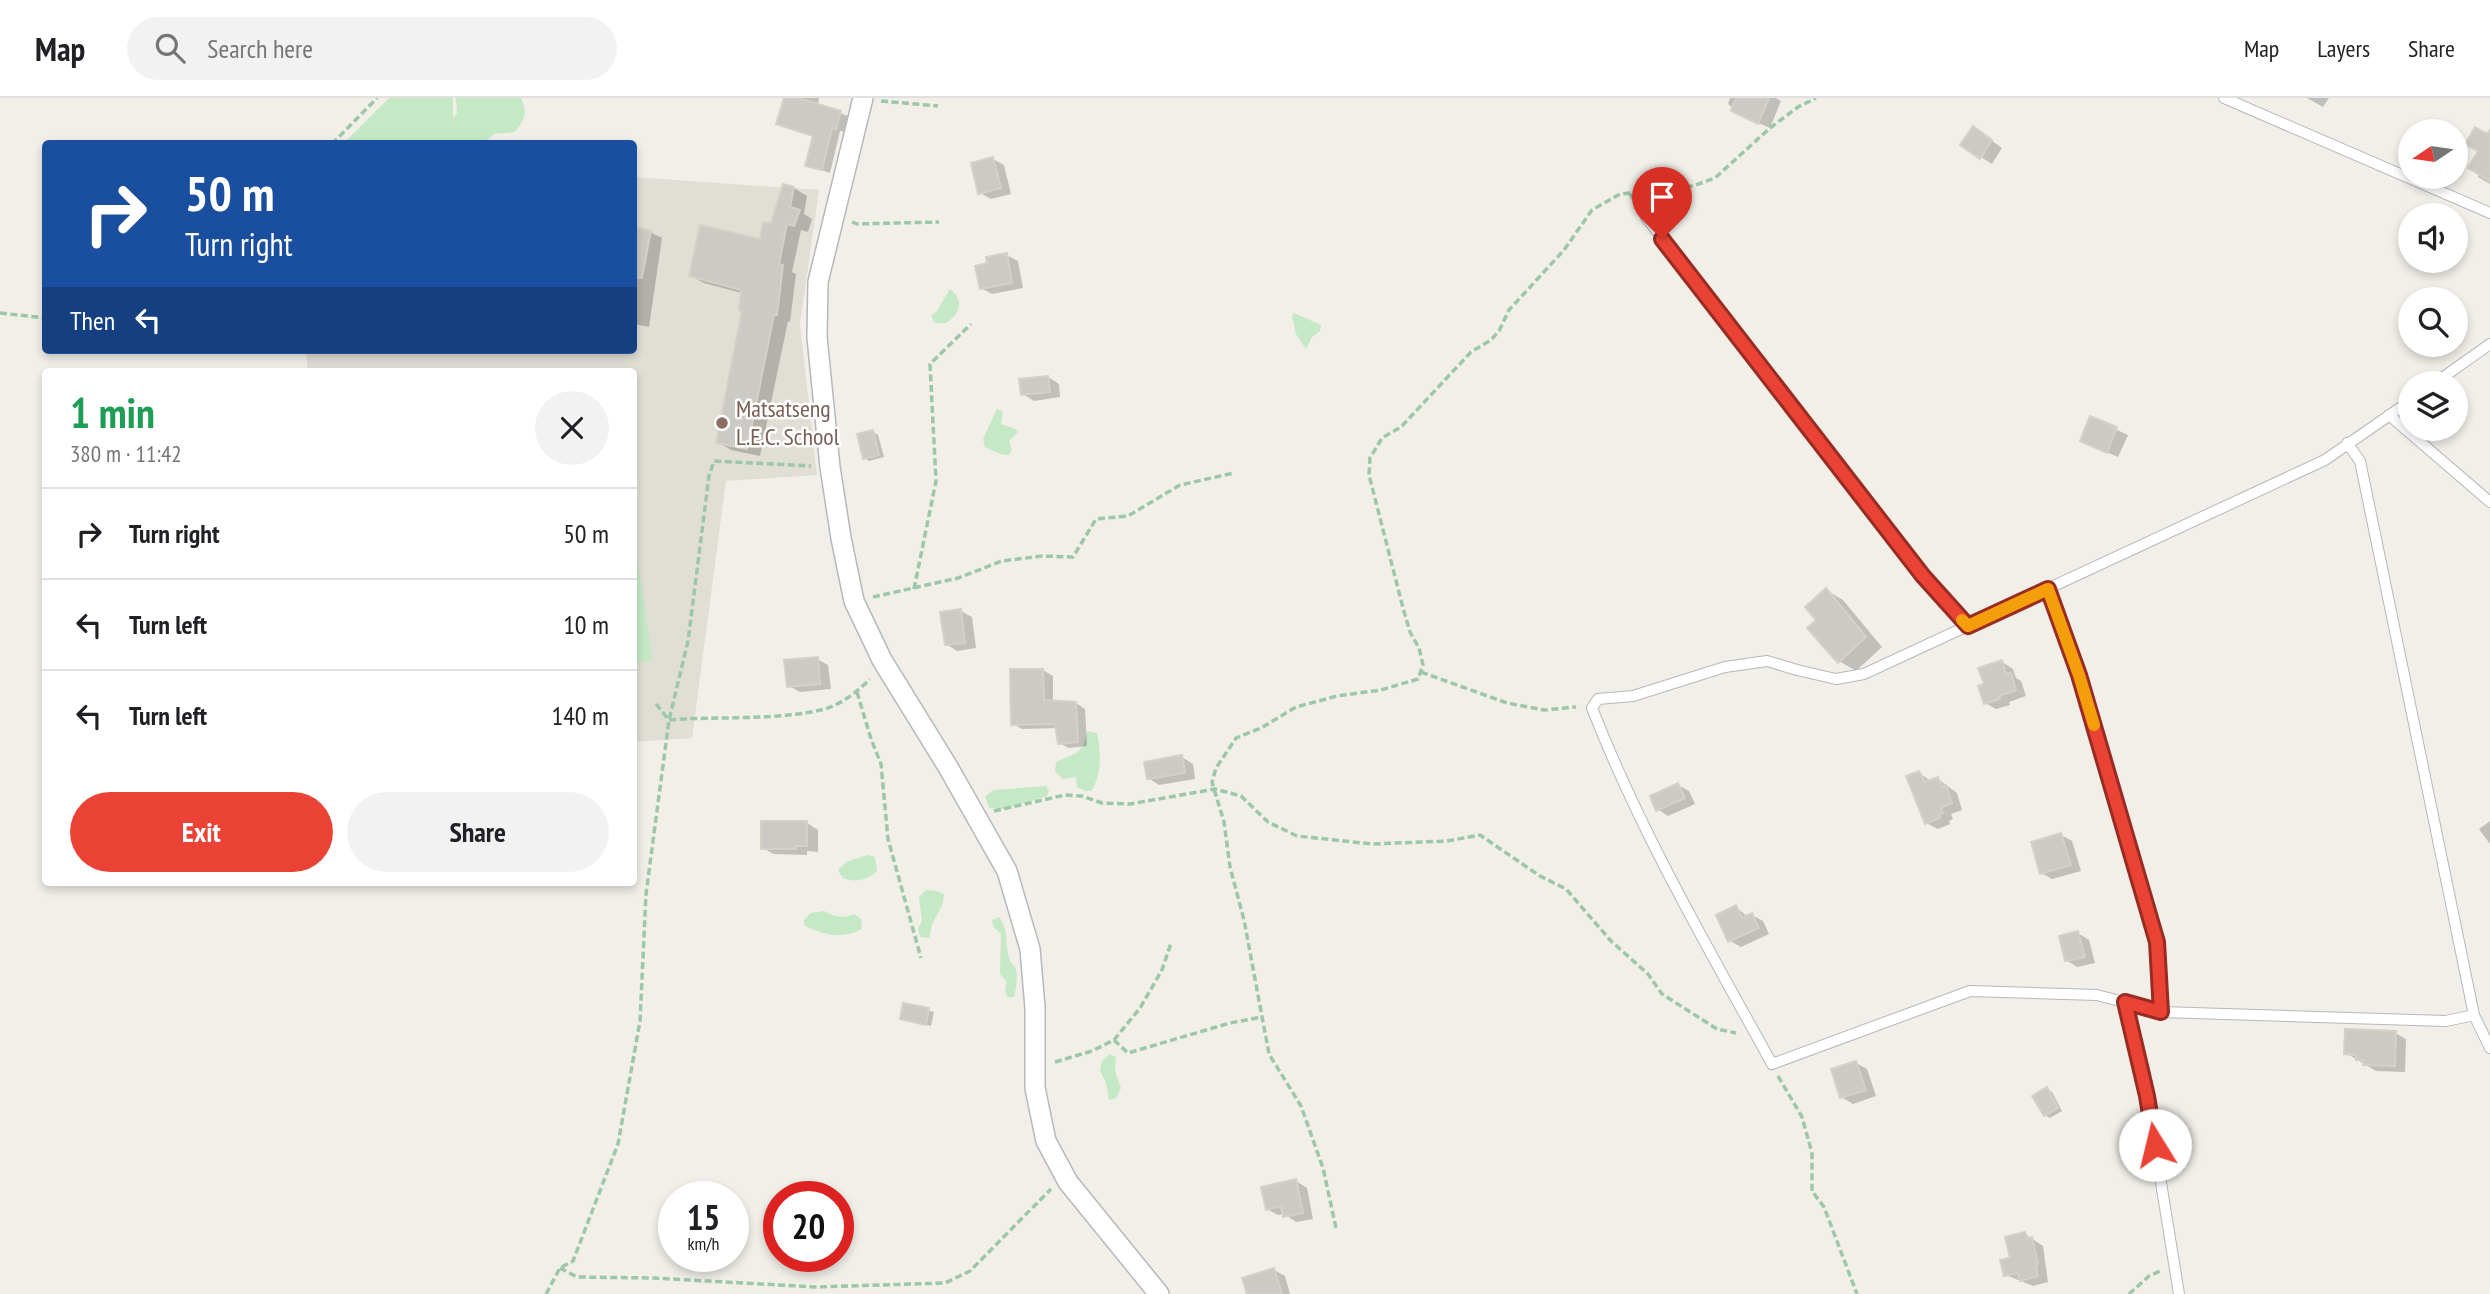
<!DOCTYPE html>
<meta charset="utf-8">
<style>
:root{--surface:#fff;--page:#f2f2f2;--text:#202124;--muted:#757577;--line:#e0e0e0;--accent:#ea4335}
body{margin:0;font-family:"PT Sans Narrow",sans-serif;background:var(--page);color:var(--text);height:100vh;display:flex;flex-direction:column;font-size:26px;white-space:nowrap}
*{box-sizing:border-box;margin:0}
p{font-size:23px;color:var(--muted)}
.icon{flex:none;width:38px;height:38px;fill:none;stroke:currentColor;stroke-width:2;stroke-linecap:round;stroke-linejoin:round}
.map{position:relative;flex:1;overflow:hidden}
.drawer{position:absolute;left:42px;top:270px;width:595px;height:518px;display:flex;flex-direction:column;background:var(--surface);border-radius:7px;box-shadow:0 4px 10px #0003}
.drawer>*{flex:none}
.guide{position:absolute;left:42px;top:42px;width:595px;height:214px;border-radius:7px;box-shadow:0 4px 10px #0003;background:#1a4fa0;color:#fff;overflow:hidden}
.needle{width:46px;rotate:257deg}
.tools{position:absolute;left:2398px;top:21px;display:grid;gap:14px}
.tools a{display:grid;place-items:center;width:70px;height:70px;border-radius:50%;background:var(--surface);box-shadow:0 4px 10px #0003;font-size:35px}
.speed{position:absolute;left:658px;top:1083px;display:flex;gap:14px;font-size:35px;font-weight:700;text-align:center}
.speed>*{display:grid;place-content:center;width:91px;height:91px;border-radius:50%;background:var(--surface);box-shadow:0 4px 10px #0003;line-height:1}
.speed small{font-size:18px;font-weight:400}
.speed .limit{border:10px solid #d22;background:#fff;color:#111}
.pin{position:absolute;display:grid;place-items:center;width:60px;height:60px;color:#fff;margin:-72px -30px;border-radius:50% 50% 50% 0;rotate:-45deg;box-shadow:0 0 7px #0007}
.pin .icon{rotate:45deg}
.me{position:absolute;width:77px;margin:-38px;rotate:351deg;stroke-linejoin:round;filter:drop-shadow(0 0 5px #0008)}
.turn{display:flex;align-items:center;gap:24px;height:147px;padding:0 28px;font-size:32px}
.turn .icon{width:91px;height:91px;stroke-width:2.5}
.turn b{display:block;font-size:49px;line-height:60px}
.then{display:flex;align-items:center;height:66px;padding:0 28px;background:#0003;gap:14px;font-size:26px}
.round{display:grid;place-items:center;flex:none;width:74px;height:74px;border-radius:37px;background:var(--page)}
.head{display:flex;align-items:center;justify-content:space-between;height:119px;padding:0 28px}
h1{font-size:42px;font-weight:700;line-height:52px;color:#1e9e55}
.button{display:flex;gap:14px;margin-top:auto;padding:14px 28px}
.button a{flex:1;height:80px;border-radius:42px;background:var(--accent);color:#fff;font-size:28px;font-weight:700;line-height:80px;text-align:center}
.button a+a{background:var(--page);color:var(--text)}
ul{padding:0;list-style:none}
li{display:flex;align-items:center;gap:21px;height:91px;padding:0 28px;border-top:2px solid var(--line)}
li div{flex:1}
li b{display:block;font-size:26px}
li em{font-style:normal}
header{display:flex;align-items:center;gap:42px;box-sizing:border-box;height:98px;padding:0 35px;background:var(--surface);border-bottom:2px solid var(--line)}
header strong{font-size:33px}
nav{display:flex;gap:38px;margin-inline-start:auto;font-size:24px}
.search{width:490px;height:63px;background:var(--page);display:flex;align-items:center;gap:18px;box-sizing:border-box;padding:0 24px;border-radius:38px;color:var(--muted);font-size:26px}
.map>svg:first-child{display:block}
.education{fill:#e1ded6}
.green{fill:#c5e8c5}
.shadow{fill:#0003}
.building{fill:#cccac5;stroke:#d6d1c6;stroke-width:2}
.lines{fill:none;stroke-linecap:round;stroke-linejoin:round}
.lane-casing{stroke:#b5b8bc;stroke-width:12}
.street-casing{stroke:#b5b8bc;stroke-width:22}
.path{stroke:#9cc7a9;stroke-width:3.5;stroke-dasharray:7 3.5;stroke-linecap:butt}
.lane{stroke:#fff;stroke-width:10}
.street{stroke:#fff;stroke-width:19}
.route-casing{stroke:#982c22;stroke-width:18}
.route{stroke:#ea4335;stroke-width:12}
.slow{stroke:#f59e0b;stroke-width:12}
.education-dot{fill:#8d6e63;stroke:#fff;stroke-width:2.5}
.labels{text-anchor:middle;stroke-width:5;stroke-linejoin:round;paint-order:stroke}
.education-label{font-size:24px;fill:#785e54;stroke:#fff;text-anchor:start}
</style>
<header>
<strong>Map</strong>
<div class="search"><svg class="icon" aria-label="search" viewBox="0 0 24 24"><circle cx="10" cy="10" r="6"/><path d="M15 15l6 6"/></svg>Search here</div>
<nav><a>Map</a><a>Layers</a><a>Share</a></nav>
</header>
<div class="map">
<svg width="2490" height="1196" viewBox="0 0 2490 1196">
<rect width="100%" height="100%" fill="#f1efe8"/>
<path class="education" d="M634 79 819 92 800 226 817 377 726 383 692 640 634 644V273H308L306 255 314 252H634Z"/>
<g class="green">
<path d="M389 0H453V20L457 15 456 0H521C528 15 525 21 515 34L494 36 484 45H344Z"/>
<path d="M950 191C965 203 960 216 946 225H935L931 218 937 213Z"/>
<path d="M1294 215 1321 227 1320 233 1312 239 1306 251 1296 236 1292 218Z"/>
<path d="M997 311 1003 313 1001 326 1016 331 1018 334 1009 343 1012 352 1009 357 1000 356 985 349 983 341Z"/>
<path d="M634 440 653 562 634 565Z"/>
<path d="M1087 633 1097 635C1101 652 1102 678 1091 693H1085L1077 689 1076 679 1063 681 1055 674 1056 664C1075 655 1083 657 1087 633Z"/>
<path d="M1046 688 1049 693 1047 698 1005 711 989 710 985 698 994 692Z"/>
<path d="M868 757 875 759 877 773C867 782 856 785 843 780L838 772 848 763Z"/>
<path d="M926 792 936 793 944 796C944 814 930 819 930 840L920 839 918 830 922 823 919 799Z"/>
<path d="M824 813C835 819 842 821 854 816L861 821 862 831C841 842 823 837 804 827V822L811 815Z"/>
<path d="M999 819C1010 833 1004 847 1010 862 1011 866 1016 868 1016 871 1018 878 1016 892 1014 899H1007L1005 891 1007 884 1000 876 1001 836 993 828 992 822Z"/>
<path d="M1109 956 1116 959 1115 973 1121 990 1116 1000 1109 1002 1106 985 1100 973 1102 963Z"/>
</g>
<g class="shadow">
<path d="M786 0H819L818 7 848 18 844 34 840 33 830 75 807 67 814 39 778 25Z"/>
<path d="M1730 0H1776L1781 3 1770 30 1744 19 1728 6Z"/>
<path d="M2307 0H2329L2323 9Z"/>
<path d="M1984 37 2002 50 1992 66 1981 59Z"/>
<path d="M2490 40V86L2478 79 2480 52Z"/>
<path d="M993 61 1004 67 1011 96 991 101 980 95Z"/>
<path d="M794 90 807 98 804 116 812 121 808 134 801 132 792 174 796 176 790 224 788 223 760 358 731 352 718 344 744 213 742 195 704 185 691 178 761 143Z"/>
<path d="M634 130 650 134 662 140 649 229 634 226Z"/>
<path d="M1006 157 1018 163 1023 190 992 196 981 190Z"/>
<path d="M1048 279 1059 286 1060 299 1034 303 1023 296Z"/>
<path d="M2091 320 2128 337 2118 359 2082 343Z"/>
<path d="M873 334 878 337 884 359 869 363 864 360Z"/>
<path d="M1826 492 1843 502 1882 549 1856 573 1839 563 1819 522Z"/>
<path d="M961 513 972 519 976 550 957 553 946 546Z"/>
<path d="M817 561 828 567 831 591 800 594 789 588Z"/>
<path d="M2002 564 2013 571 2016 580 2021 583 2026 598 2009 604 2010 607 1996 611 1985 605 1986 587Z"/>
<path d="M1043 572 1053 578V604L1076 605 1085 611 1087 648 1069 650 1059 645 1058 630 1022 631 1013 626Z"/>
<path d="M1182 659 1193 666 1195 681 1159 687 1148 680Z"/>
<path d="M1919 675 1932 684 1938 681 1957 695 1962 712 1951 716 1953 721 1949 723 1950 726 1938 731 1926 725Z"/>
<path d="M1678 687 1689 693 1695 706 1668 718 1657 711Z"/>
<path d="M2490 723V746L2479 731Z"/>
<path d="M807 725 818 732V754L807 753V757L774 756 762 750Z"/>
<path d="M2061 737 2072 743 2081 773 2052 781 2041 775Z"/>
<path d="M1736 809 1748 819 1752 817 1763 823 1769 836 1741 849 1730 843Z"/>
<path d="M2078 835 2089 842 2095 865 2077 869 2066 862Z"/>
<path d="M904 907 934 914 931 928 902 920Z"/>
<path d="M2395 935 2406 941 2405 974 2376 973 2346 955Z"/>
<path d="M1856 965 1867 971 1876 998 1853 1006 1841 999Z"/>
<path d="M2047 991 2052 994 2062 1013 2050 1020 2045 1017Z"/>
<path d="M1296 1083 1307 1090 1313 1121 1296 1124 1284 1116 1278 1117 1267 1111Z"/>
<path d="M2025 1136 2043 1148 2048 1184 2033 1188 2006 1177Z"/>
<path d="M1274 1172 1285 1178 1290 1196H1249Z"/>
</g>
<g class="building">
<path d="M784 0H798L841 13 836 31 832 30 822 72 805 68 813 38 776 26Z"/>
<path d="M1736 0H1769L1758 26 1731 13Z"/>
<path d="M1973 28 1992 42 1980 61 1960 47Z"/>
<path d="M2475 29 2487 36 2490 32V83L2468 70 2478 53 2465 46Z"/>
<path d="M993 59 1001 90 978 96 971 65Z"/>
<path d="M783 86 794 89 790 109 800 112 794 128 787 126 779 166 783 167 777 217H774L747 351 716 345 742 213 739 212 741 192 689 178 700 127 760 141 763 124 771 125Z"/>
<path d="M634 129 651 132 642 180 634 179Z"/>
<path d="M1007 155 1012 185 980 191 975 168 987 165 986 159Z"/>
<path d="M1048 278 1050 294 1021 297 1019 281Z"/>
<path d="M2090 318 2117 329 2107 355 2080 343Z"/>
<path d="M873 332 879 357 863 361 857 336Z"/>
<path d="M1826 490 1866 539 1838 565 1807 530 1816 522 1805 509Z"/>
<path d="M961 511 965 545 945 547 940 514Z"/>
<path d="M818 559 820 586 787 589 784 562Z"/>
<path d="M2002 562 2006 576 2011 575 2016 592 1999 598 2000 601 1984 606 1978 588 1984 586 1978 570Z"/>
<path d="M1010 571H1043L1044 602 1076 604 1078 644 1058 646 1055 626 1011 627Z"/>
<path d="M1182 657 1185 675 1147 681 1144 664Z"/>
<path d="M1919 673 1925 684 1938 679 1942 689 1946 687 1952 705 1941 710 1943 715 1939 717 1940 720 1925 726 1906 678Z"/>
<path d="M1678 685 1685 700 1656 713 1650 698Z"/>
<path d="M761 723H807V748H796V751H761Z"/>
<path d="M2061 735 2071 767 2040 776 2031 744Z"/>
<path d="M1736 807 1742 820 1752 815 1759 830 1728 844 1716 817Z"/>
<path d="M2078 833 2085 859 2065 863 2059 838Z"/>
<path d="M903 905 929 910 926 927 900 921Z"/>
<path d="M2345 931 2396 933 2395 968 2363 967V962H2356V957L2344 956Z"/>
<path d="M1856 963 1866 992 1840 1000 1831 971Z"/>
<path d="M2047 989 2058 1010 2044 1018 2032 998Z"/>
<path d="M1296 1081 1303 1115 1283 1119 1281 1108 1266 1112 1261 1089Z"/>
<path d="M2025 1134 2027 1141 2032 1139 2038 1166 2036 1167 2038 1178 2020 1183 2018 1175 2004 1178 2000 1162 2010 1160 2005 1139Z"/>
<path d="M1274 1170 1282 1196H1247L1242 1180Z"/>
</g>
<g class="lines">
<defs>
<g id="lane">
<path d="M2224 0 2490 115"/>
<path d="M1646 119 1923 478 1968 529"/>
<path d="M2435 285 2490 246"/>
<path d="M2410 303 2325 362 1864 576 1836 581 1797 572 1767 563 1725 569 1633 598 1598 601 1592 610C1640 733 1708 850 1772 966L1970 893 2097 897 2161 914 2446 923 2474 917"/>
<path d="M2389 317 2490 404"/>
<path d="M2347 345 2360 363 2474 917 2490 950"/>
<path d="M2048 491 2079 577 2157 844 2161 914"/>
<path d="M2125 904 2147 998 2179 1196"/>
</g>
<path id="street" d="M863 0 818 184 817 239 830 369 841 440 854 503 882 562 948 669 1007 773 1030 851 1035 910V990L1046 1043 1068 1084 1159 1196"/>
</defs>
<use href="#lane" class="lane-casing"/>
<use href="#street" class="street-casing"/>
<g class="path">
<path d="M881 3 938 8"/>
<path d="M332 46 377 0"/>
<path d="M1630 96 1639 109"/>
<path d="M852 124 857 126 939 124"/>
<path d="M0 215 46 220"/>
<path d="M914 491 936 383 930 266 971 226"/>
<path d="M873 499 958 480 1002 463 1042 458 1073 459 1096 421 1128 418 1180 387 1234 375"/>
<path d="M1421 574 1507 605 1544 612 1576 609"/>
<path d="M857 594 871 641 881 666 888 741 921 860"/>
<path d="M656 606 669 622C718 618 777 623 825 611 842 606 858 593 870 581"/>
<path d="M994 713 1065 697 1082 698 1102 705 1130 706 1215 691 1241 698 1268 724 1297 738 1372 746 1447 743 1480 737 1540 778 1566 791 1611 843 1648 876 1662 896 1717 931 1736 935"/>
<path d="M1114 942 1128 955 1230 925 1262 919"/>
<path d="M1055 964 1092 953 1114 942 1140 910 1162 872 1171 845"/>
<path d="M1778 978 1802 1019 1812 1055V1093L1824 1109 1857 1196"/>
<path d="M1336 1130 1323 1070 1301 1008 1269 956 1244 822 1230 769 1224 724 1212 684 1216 670 1236 640 1261 630 1296 609 1337 598 1381 592 1418 581 1423 567 1419 550 1410 534 1403 510 1369 377 1370 360 1382 340 1401 329 1471 254 1491 242 1499 233 1509 212 1564 152 1592 112 1620 96 1693 88 1715 80 1770 30 1798 9 1816 0"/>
<path d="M560 1170 577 1179 653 1180 816 1189 945 1185 970 1173 1051 1091"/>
<path d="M546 1196 560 1170 573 1163 618 1046 640 923 646 796 669 622 688 543 709 378 714 363 811 368"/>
<path d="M2129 1196 2149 1178 2160 1173"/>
</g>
<use href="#lane" class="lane"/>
<use href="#street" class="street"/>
</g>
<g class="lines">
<defs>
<path id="route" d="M1662 141 1923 478 1968 528 2048 491 2079 577 2157 844 2161 914 2125 904 2147 998 2155 1047"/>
</defs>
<use href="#route" class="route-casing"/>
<use href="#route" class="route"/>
<path class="slow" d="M1962 522 1968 528 2048 491 2079 577 2094 627"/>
</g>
<circle class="education-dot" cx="722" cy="325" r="7"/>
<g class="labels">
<g class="education-label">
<text x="736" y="319">Matsatseng<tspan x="736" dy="28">L.E.C. School</tspan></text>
</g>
</g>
</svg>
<div class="tools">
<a><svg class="needle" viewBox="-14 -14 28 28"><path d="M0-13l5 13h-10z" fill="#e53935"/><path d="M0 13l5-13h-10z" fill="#757577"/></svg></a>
<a><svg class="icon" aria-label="sound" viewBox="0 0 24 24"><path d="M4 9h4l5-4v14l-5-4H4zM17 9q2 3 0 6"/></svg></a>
<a><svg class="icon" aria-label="search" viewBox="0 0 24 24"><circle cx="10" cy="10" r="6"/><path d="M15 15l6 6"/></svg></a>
<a><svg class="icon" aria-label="layers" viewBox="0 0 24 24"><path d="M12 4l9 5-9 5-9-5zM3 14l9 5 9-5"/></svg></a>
</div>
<div class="speed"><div>15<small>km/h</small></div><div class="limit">20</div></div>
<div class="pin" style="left:1662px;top:141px;background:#d93025"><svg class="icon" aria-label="arrive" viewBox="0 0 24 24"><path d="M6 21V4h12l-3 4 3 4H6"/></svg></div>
<svg class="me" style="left:2155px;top:1047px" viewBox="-20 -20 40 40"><circle r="19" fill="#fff"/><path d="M0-13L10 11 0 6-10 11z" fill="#ea4335"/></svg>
<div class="guide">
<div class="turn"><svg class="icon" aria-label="right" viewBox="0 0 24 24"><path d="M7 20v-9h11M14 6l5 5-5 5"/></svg><div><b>50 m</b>Turn right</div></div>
<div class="then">Then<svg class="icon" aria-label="left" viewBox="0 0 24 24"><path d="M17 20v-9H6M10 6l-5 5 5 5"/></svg></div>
</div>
<section class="drawer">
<div class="head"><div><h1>1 min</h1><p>380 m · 11:42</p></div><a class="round"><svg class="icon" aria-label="close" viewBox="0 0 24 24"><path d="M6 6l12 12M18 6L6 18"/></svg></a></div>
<ul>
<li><svg class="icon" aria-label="right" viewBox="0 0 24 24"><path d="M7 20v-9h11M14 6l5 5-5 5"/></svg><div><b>Turn right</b></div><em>50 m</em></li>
<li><svg class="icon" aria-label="left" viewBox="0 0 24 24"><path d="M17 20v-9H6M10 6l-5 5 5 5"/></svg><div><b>Turn left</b></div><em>10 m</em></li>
<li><svg class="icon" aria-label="left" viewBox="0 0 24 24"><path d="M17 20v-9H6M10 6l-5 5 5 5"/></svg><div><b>Turn left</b></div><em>140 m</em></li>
</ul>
<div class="button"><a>Exit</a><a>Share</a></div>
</section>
</div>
